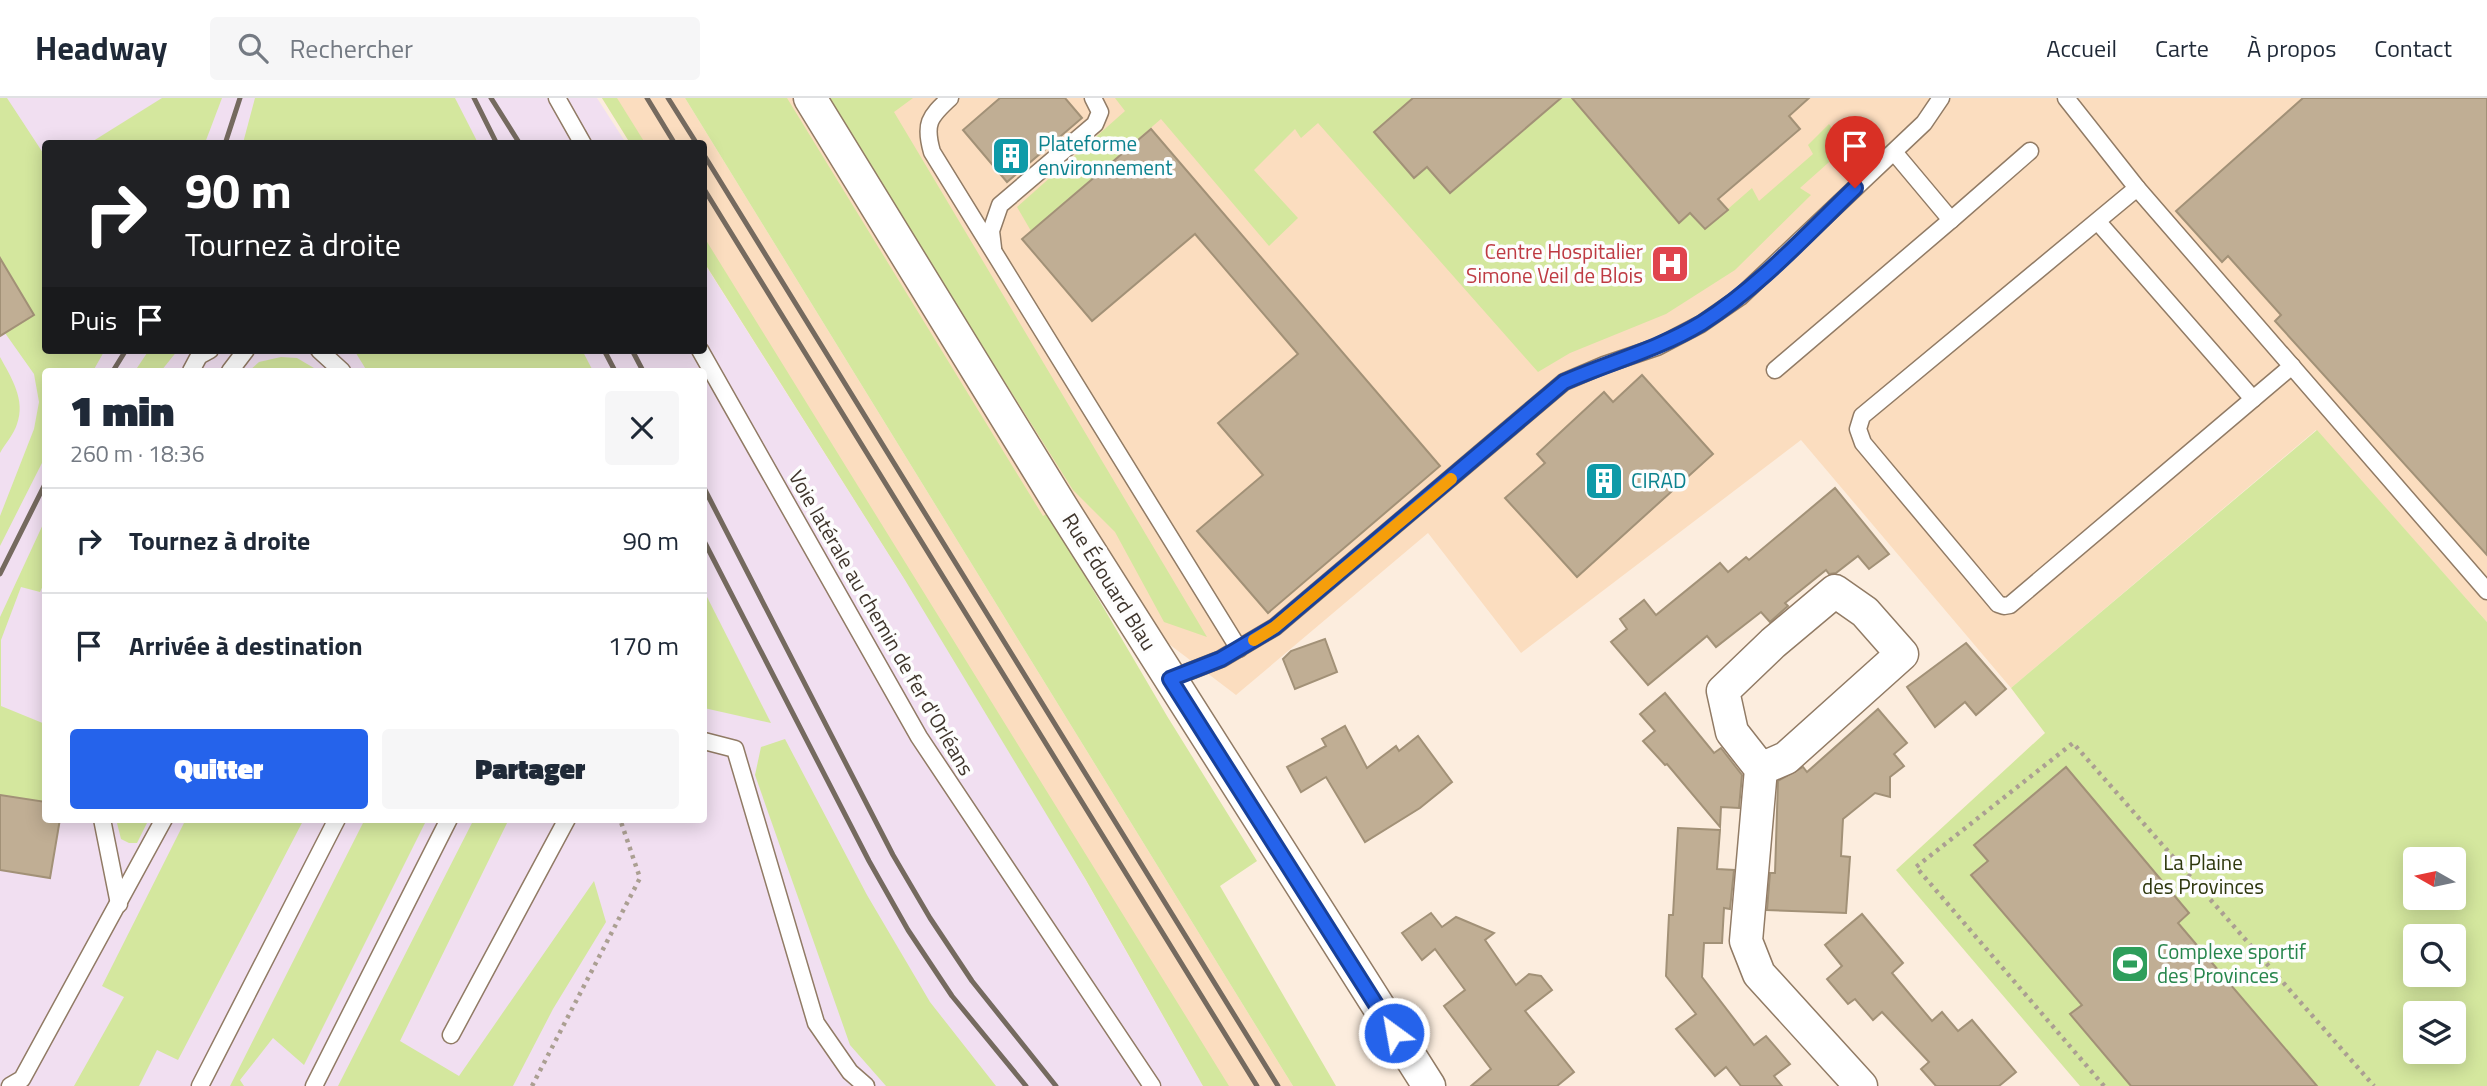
<!DOCTYPE html>
<html lang="fr">
<meta charset="utf-8">
<style>
:root{--surface:#fff;--page:#f6f6f7;--text:#1f2937;--muted:#747a83;--line:#e0e1e3;--accent:#2563eb}
body{margin:0;font-family:"Titillium Web",sans-serif;background:var(--page);color:var(--text);height:100vh;display:flex;flex-direction:column;font-size:26px;white-space:nowrap}
*{box-sizing:border-box;margin:0}
p{font-size:23px;color:var(--muted)}
.icon{flex:none;width:38px;height:38px;fill:none;stroke:currentColor;stroke-width:2;stroke-linecap:round;stroke-linejoin:round}
.map{position:relative;flex:1;overflow:hidden}
.side{position:absolute;left:42px;top:270px;width:665px;height:455px;display:flex;flex-direction:column;background:var(--surface);border-radius:7px;box-shadow:0 4px 18px #0003}
.side>*{flex:none}
.hud{position:absolute;left:42px;top:42px;width:665px;height:214px;border-radius:7px;box-shadow:0 4px 18px #0003;background:#202124;color:#fff;overflow:hidden}
.needle{width:46px;rotate:279deg}
.buttons{position:absolute;left:2403px;top:749px;display:grid;gap:14px}
.buttons a{display:grid;place-items:center;width:63px;height:63px;border-radius:7px;background:var(--surface);box-shadow:0 4px 18px #0003;font-size:35px}
.pin{position:absolute;display:grid;place-items:center;width:60px;height:60px;color:#fff;margin:-72px -30px;border-radius:50% 50% 50% 0;rotate:-45deg;box-shadow:0 0 7px #0007}
.pin .icon{rotate:45deg}
.me{position:absolute;width:77px;margin:-38px;rotate:328deg;stroke-linejoin:round;filter:drop-shadow(0 0 5px #0008)}
.turn{display:flex;align-items:center;gap:24px;height:147px;padding:0 28px;font-size:32px}
.turn .icon{width:91px;height:91px;stroke-width:2.5}
.turn b{display:block;font-size:49px;line-height:60px}
.then{display:flex;align-items:center;height:66px;padding:0 28px;background:#0003;gap:14px;font-size:26px}
.round{display:grid;place-items:center;flex:none;width:74px;height:74px;border-radius:7px;background:var(--page)}
.summary{display:flex;align-items:center;justify-content:space-between;height:119px;padding:0 28px}
h1{font-size:42px;font-weight:800;line-height:52px}
.cta{display:flex;gap:14px;margin-top:auto;padding:14px 28px}
.cta a{flex:1;height:80px;border-radius:7px;background:var(--accent);color:#fff;font-size:28px;font-weight:800;line-height:80px;text-align:center}
.cta a+a{background:var(--page);color:var(--text)}
ul{padding:0;list-style:none}
li{display:flex;align-items:center;gap:21px;height:105px;padding:0 28px;border-top:2px solid var(--line)}
li div{flex:1}
li b{display:block;font-size:26px}
li em{font-style:normal}
header{display:flex;align-items:center;gap:42px;box-sizing:border-box;height:98px;padding:0 35px;background:var(--surface);border-bottom:2px solid var(--line)}
header strong{font-size:33px}
nav{display:flex;gap:38px;margin-inline-start:auto;font-size:24px}
.search{width:490px;height:63px;background:var(--page);display:flex;align-items:center;gap:18px;box-sizing:border-box;padding:0 24px;border-radius:7px;color:var(--muted);font-size:26px}
.map>svg:first-child{display:block}
.built{fill:#fbddbf}
.industrial{fill:#f1dff1;fill-rule:evenodd}
.green{fill:#d4e79e;fill-rule:evenodd}
.building{fill:#c0ae94;stroke:#a29177;stroke-width:2}
.lines{fill:none;stroke-linecap:round;stroke-linejoin:round}
.service-casing{stroke:#917b65;stroke-width:19}
.minor-casing{stroke:#917b65;stroke-width:35}
.path{stroke:#ab9f92;stroke-width:4.5;stroke-dasharray:3.5 5;stroke-linecap:butt}
.service{stroke:#fff;stroke-width:16}
.minor{stroke:#fff;stroke-width:32}
.rail{stroke:#756a5f;stroke-width:5}
.route-casing{stroke:#184099;stroke-width:18}
.route{stroke:#2563eb;stroke-width:12}
.slow{stroke:#f59e0b;stroke-width:12}
.labels{text-anchor:middle;stroke-width:7;stroke-linejoin:round;paint-order:stroke}
.culture-label{font-size:21px;fill:#0d838f;stroke:#fdfdfd;text-anchor:start}
.health-label{font-size:21px;fill:#be3a42;stroke:#fdfdfd;text-anchor:end}
.street-label{font-size:21px;fill:#3f352c;stroke:#fdfdfd}
.park-label{font-size:21px;fill:#2e370d;stroke:#fdfdfd}
.leisure-label{font-size:21px;fill:#27864d;stroke:#fdfdfd;text-anchor:start}
</style>
<header>
<strong>Headway</strong>
<div class="search"><svg class="icon" aria-label="search" viewBox="0 0 24 24"><circle cx="10" cy="10" r="6"/><path d="M15 15l6 6"/></svg>Rechercher</div>
<nav><a>Accueil</a><a>Carte</a><a>À propos</a><a>Contact</a></nav>
</header>
<div class="map">
<svg width="2487" height="988" viewBox="0 0 2487 988">
<rect width="100%" height="100%" fill="#fcedde"/>
<g class="built">
<path d="M602 0H685L1293 988H1203L1086 782 905 482 704 164V46L630 45Z"/>
<path d="M748 0H2487V524L2316 332 2011 590 1801 342 1521 555 1428 435 1236 597 1023 435Z"/>
</g>
<path class="industrial" d="M0 0H597L626 45 46 46V252H704V165L999 630 1203 988H0ZM46 273H704V721H46Z"/>
<g class="green">
<path d="M0 0H7L45 58 46 252H105L93 273H46L45 359 0 448V418L34 331 39 304 34 276 5 235 34 217 6 169 0 172Z"/>
<path d="M162 0H222L205 45H90Z"/>
<path d="M255 0H455L478 45H243Z"/>
<path d="M602 0H617L645 45H630Z"/>
<path d="M685 0H787L1043 418 1048 415 1167 618 1257 763 1220 788 1336 988H1293Z"/>
<path d="M826 0H913L894 14 1207 539 1164 524 1115 434 1073 392Z"/>
<path d="M1115 0H1413L1374 34 1414 80 1427 69 1450 95 1561 0H1621L1593 25 1619 55 1646 32 1679 125 1707 101 1713 109 1697 122 1705 131 1752 90 1759 103 1813 56 1808 47 1829 26 1846 49 1800 90 1811 97 1735 172 1666 216 1570 255 1538 274 1318 25 1301 40 1295 31 1254 72 1298 120 1269 148 1161 21 1031 133 1017 109 1125 13Z"/>
<path d="M704 139 1229 988H1203L1086 782 905 482 704 164Z"/>
<path d="M149 252H178L161 273H135Z"/>
<path d="M354 252H582L593 273H367Z"/>
<path d="M0 259C11 279 26 302 17 326 14 336 5 346 0 355Z"/>
<path d="M281 259 297 260 319 273H249L259 264Z"/>
<path d="M2317 332 2487 524V988H2080L1896 772 2045 635 2011 590ZM2415 761H2454V800H2415ZM2415 838H2454V877H2415ZM2415 915H2454V954H2415Z"/>
<path d="M45 422V483L40 494 21 489 1 542V608L45 626V704L0 697V519Z"/>
<path d="M704 493 771 625 704 610Z"/>
<path d="M785 641 867 797 930 904 996 988H886L850 947 755 677 761 649Z"/>
<path d="M116 721H149L137 745H129L121 741Z"/>
<path d="M186 721H304L178 962 157 952 139 988H74L124 899 102 888Z"/>
<path d="M365 721H427L304 967 273 940 240 982 244 988H230Z"/>
<path d="M474 721H509L400 943 459 978 594 783 606 824 553 911 513 988H338Z"/>
</g>
<g class="building">
<path d="M1000 0H1065L1082 20 1007 84 963 32Z"/>
<path d="M1413 0H1561L1450 95 1427 69 1414 80 1374 34Z"/>
<path d="M1572 0H1809L1789 18 1800 31 1718 101 1728 112 1705 131 1690 115 1679 125Z"/>
<path d="M2303 0H2487V457L2275 223 2281 217 2228 158 2222 164 2176 113Z"/>
<path d="M1151 31 1440 368 1268 515 1197 433 1263 377 1218 325 1298 256 1195 136 1092 223 1022 141Z"/>
<path d="M0 160 34 217 0 238Z"/>
<path d="M1642 277 1713 356 1577 479 1505 400 1545 365 1537 356 1604 294 1613 304Z"/>
<path d="M1835 390 1889 456 1869 471 1858 458 1836 475 1829 476 1826 472 1785 505 1788 508 1770 524 1761 514 1716 549 1707 538 1648 587 1611 544 1627 531 1620 521 1644 502 1656 517 1720 465 1728 474 1746 459 1749 462Z"/>
<path d="M1325 541 1337 574 1295 591 1283 561 1291 553Z"/>
<path d="M1966 545 2006 591 1976 617 1965 604 1935 629 1907 589Z"/>
<path d="M1665 595 1714 655 1721 650 1742 677 1739 710 1721 709 1720 729 1667 666 1665 667 1643 643 1655 633 1640 616Z"/>
<path d="M1878 611 1907 645 1894 656 1904 668 1890 679V699L1875 695 1843 721 1841 758 1850 759 1846 815 1767 812 1770 775H1775L1778 683 1803 669 1807 674Z"/>
<path d="M1345 628 1367 670 1396 648 1399 653 1418 638 1452 684 1420 710 1365 744 1326 679 1301 694 1287 669 1326 648 1322 641Z"/>
<path d="M2066 669 2189 815 2178 825 2317 988H2131L2070 916 2082 907 1971 777 1988 763 1974 747Z"/>
<path d="M0 697 46 704V721H60L50 780 0 772Z"/>
<path d="M1678 730 1720 732 1717 771 1734 772 1730 811 1724 810 1722 845H1704L1702 879 1754 947 1766 938 1790 966 1774 978 1782 988H1741L1726 969 1715 978 1676 931 1696 916 1666 878 1669 817H1673Z"/>
<path d="M1431 815 1442 829 1456 819 1494 835 1485 842 1516 887 1529 876 1541 878 1552 892 1525 913 1574 974 1557 988H1471L1491 971 1444 908 1465 892 1435 851 1422 862 1402 835Z"/>
<path d="M1862 816 1903 865 1892 875 1932 923 1942 914 1958 933 1972 922 2016 974 1999 988H1936L1921 971 1929 964 1882 914 1873 922 1855 901 1848 906 1827 881 1842 868 1825 847Z"/>
</g>
<g class="lines">
<defs>
<g id="service">
<path d="M557 0 583 46"/>
<path d="M950 0C929 19 924 26 932 54L1239 551"/>
<path d="M2066 0 2137 90 1862 318 1858 331 1863 345 1998 506 2004 508 2010 507 2253 301 2098 124"/>
<path d="M1894 54 1951 122 2030 53"/>
<path d="M2137 90 2487 493"/>
<path d="M993 150 991 133 1000 107 1095 26 1100 14 1093 0"/>
<path d="M319 252 342 273"/>
<path d="M700 252 919 639 1152 988"/>
<path d="M1775 272 1951 122"/>
<path d="M191 273 199 258 210 252"/>
<path d="M230 273 246 252"/>
<path d="M2253 301 2292 268"/>
<path d="M1170 581 1221 561 1275 529 1564 284 1604 267 1657 249 1701 226 1740 199 1924 25 1941 0"/>
<path d="M704 643 735 651 816 925 850 974 866 988"/>
<path d="M102 721 119 806"/>
<path d="M451 937 567 721"/>
<path d="M10 988 22 981 164 721"/>
<path d="M200 988 337 721"/>
<path d="M314 988 449 721"/>
</g>
<g id="minor">
<path d="M810 0 1059 405 1429 988"/>
<path d="M1761 671 1786 660 1902 556 1865 514 1835 493 1773 545 1723 593 1732 634 1761 671 1746 843 1759 876 1861 988"/>
</g>
</defs>
<use href="#service" class="service-casing"/>
<use href="#minor" class="minor-casing"/>
<g class="path">
<path d="M532 988 640 780 620 721"/>
<path d="M2104 988 1916 769 2073 645 2374 988"/>
</g>
<use href="#service" class="service"/>
<use href="#minor" class="minor"/>
<g class="rail">
<path d="M474 0 497 46"/>
<path d="M491 0 520 46"/>
<path d="M647 0 675 46"/>
<path d="M668 0 697 46"/>
<path d="M225 46 240 0"/>
<path d="M704 57 1278 988"/>
<path d="M704 91 1257 988"/>
<path d="M604 252 615 273"/>
<path d="M632 252 643 273"/>
<path d="M113 273 126 252"/>
<path d="M704 390 893 757 930 820 972 883 1056 988"/>
<path d="M704 443 869 763 908 832 952 898 1026 988"/>
<path d="M0 476 46 384"/>
</g>
</g>
<g class="lines">
<defs>
<path id="route" d="M1394 935 1170 581 1221 561 1275 529 1564 284C1610 264 1659 251 1702 225 1759 189 1806 137 1855 90"/>
</defs>
<use href="#route" class="route-casing"/>
<use href="#route" class="route"/>
<path class="slow" d="M1254 542 1275 529 1451 381"/>
</g>
<defs>
<symbol id="building-square" viewBox="-11 -11 22 22"><rect x="-9" y="-9" width="18" height="18" rx="4" fill="#0f9aa8" stroke="#fdfdfd"/><path d="M-4-6H4V6H1V3H-1V6H-4ZM-2.5-4.3h1.7v1.8h-1.7ZM.8-4.3h1.7v1.8H.8ZM-2.5-1h1.7V.8h-1.7ZM.8-1h1.7V.8H.8Z" fill="#fff"/></symbol>
<symbol id="hospital-square" viewBox="-11 -11 22 22"><rect x="-9" y="-9" width="18" height="18" rx="4" fill="#e0444e" stroke="#fdfdfd"/><path d="M-5-5h3v3.5h4V-5h3V5h-3V1.5h-4V5h-3Z" fill="#fff"/></symbol>
<symbol id="stadium-square" viewBox="-11 -11 22 22"><rect x="-9" y="-9" width="18" height="18" rx="4" fill="#2e9e5b" stroke="#fdfdfd"/><path d="M0-5a6.5 5 0 1 0 0 10a6.5 5 0 1 0 0-10ZM-3.5-1.8h7v3.6h-7Z" fill="#fff"/></symbol>
</defs>
<g fill-rule="evenodd">
<use href="#building-square" x="989" y="36" width="44" height="44"/>
<use href="#hospital-square" x="1648" y="144" width="44" height="44"/>
<use href="#building-square" x="1582" y="361" width="44" height="44"/>
<use href="#stadium-square" x="2108" y="844" width="44" height="44"/>
</g>
<g class="labels">
<g class="culture-label">
<text x="1038" y="53">Plateforme<tspan x="1038" dy="24">environnement</tspan></text>
<text x="1631" y="390">CIRAD</text>
</g>
<g class="health-label">
<text x="1643" y="161">Centre Hospitalier<tspan x="1643" dy="24">Simone Veil de Blois</tspan></text>
</g>
<g class="street-label">
<text transform="translate(1109 484) rotate(58)" y="7">Rue Édouard Blau</text>
<text transform="translate(881 525) rotate(60)" y="7">Voie latérale au chemin de fer d'Orléans</text>
</g>
<g class="park-label">
<text x="2203" y="772">La Plaine<tspan x="2203" dy="24">des Provinces</tspan></text>
</g>
<g class="leisure-label">
<text x="2157" y="861">Complexe sportif<tspan x="2157" dy="24">des Provinces</tspan></text>
</g>
</g>
</svg>
<div class="buttons">
<a><svg class="needle" viewBox="-14 -14 28 28"><path d="M0-13l5 13h-10z" fill="#e53935"/><path d="M0 13l5-13h-10z" fill="#747a83"/></svg></a>
<a><svg class="icon" aria-label="search" viewBox="0 0 24 24"><circle cx="10" cy="10" r="6"/><path d="M15 15l6 6"/></svg></a>
<a><svg class="icon" aria-label="layers" viewBox="0 0 24 24"><path d="M12 4l9 5-9 5-9-5zM3 14l9 5 9-5"/></svg></a>
</div>
<div class="pin" style="left:1855px;top:90px;background:#d93025"><svg class="icon" aria-label="arrive" viewBox="0 0 24 24"><path d="M6 21V4h12l-3 4 3 4H6"/></svg></div>
<svg class="me" style="left:1394px;top:935px" viewBox="-20 -20 40 40"><circle r="17" fill="#2563eb" stroke="#fff" stroke-width="3"/><path d="M0-11L8 9 0 5-8 9z" fill="#fff"/></svg>
<div class="hud">
<div class="turn"><svg class="icon" aria-label="right" viewBox="0 0 24 24"><path d="M7 20v-9h11M14 6l5 5-5 5"/></svg><div><b>90 m</b>Tournez à droite</div></div>
<div class="then">Puis<svg class="icon" aria-label="arrive" viewBox="0 0 24 24"><path d="M6 21V4h12l-3 4 3 4H6"/></svg></div>
</div>
<section class="side">
<div class="summary"><div><h1>1 min</h1><p>260 m · 18:36</p></div><a class="round"><svg class="icon" aria-label="close" viewBox="0 0 24 24"><path d="M6 6l12 12M18 6L6 18"/></svg></a></div>
<ul>
<li><svg class="icon" aria-label="right" viewBox="0 0 24 24"><path d="M7 20v-9h11M14 6l5 5-5 5"/></svg><div><b>Tournez à droite</b></div><em>90 m</em></li>
<li><svg class="icon" aria-label="arrive" viewBox="0 0 24 24"><path d="M6 21V4h12l-3 4 3 4H6"/></svg><div><b>Arrivée à destination</b></div><em>170 m</em></li>
</ul>
<div class="cta"><a>Quitter</a><a>Partager</a></div>
</section>
</div>
